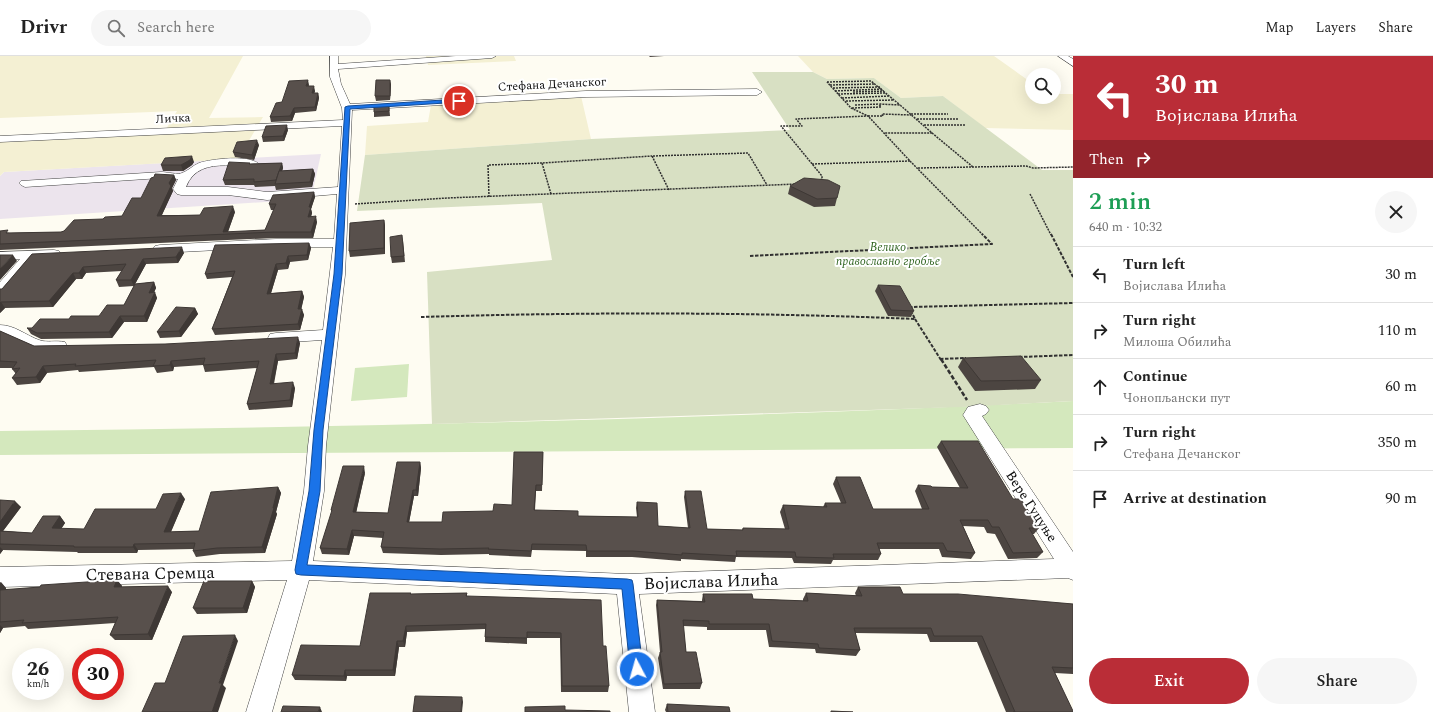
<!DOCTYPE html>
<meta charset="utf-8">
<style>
:root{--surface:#fff;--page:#f6f6f6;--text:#222;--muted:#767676;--line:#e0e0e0;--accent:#ba2d37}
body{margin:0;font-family:Spectral,serif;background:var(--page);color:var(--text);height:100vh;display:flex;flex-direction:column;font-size:15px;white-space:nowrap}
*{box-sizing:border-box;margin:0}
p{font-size:13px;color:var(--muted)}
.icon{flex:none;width:22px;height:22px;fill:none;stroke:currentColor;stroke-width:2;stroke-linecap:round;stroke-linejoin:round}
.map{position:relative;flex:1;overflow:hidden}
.panel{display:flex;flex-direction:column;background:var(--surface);width:360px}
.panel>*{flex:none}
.guide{background:#ba2d37;color:#fff;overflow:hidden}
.controls{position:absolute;left:1025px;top:12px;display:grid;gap:8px}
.controls a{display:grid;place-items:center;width:36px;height:36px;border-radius:50%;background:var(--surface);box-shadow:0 4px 16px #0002;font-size:20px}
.speed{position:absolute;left:12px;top:592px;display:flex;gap:8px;font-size:20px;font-weight:700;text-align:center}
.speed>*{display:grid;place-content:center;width:52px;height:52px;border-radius:50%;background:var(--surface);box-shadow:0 4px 16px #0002;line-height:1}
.speed small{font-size:10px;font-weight:400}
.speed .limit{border:6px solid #d22;background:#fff;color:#111}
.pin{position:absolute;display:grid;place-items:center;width:34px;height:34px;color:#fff;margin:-17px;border:2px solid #fff;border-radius:50%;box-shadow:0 1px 4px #0007}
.me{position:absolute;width:44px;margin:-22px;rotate:354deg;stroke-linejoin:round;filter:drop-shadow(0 0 3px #0008)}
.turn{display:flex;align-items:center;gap:14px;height:84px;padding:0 16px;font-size:18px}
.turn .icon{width:52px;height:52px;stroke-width:2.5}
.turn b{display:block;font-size:28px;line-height:34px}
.then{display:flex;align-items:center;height:38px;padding:0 16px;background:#0003;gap:8px;font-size:15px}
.round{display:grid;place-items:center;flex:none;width:42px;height:42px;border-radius:21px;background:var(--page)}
.overview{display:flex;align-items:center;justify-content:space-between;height:68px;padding:0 16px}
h1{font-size:24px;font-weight:600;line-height:30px;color:#1e9e55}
.cta{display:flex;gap:8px;margin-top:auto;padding:8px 16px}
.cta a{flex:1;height:46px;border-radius:24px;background:var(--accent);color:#fff;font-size:16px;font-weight:600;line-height:46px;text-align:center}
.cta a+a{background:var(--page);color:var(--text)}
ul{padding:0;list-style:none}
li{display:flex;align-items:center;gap:12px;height:56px;padding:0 16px;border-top:1px solid var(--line)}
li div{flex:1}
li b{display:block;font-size:15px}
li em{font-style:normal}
header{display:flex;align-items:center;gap:24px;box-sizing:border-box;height:56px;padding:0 20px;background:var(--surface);border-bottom:1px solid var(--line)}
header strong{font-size:19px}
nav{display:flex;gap:22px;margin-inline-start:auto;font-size:14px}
.search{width:280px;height:36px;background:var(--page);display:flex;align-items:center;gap:10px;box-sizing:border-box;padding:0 14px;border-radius:22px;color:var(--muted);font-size:15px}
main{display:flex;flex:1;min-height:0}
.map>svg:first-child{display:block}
.industrial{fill:#ece4ed}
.farmland{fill:#f4f0d3}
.green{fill:#d4e8bd}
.cemetery{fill:#d8e0c3}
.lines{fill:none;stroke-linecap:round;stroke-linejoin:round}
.minor-casing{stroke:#424242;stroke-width:1}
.path-far2{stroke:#313131;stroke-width:1.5;stroke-dasharray:2 1;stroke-linecap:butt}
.path-far1{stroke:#313131;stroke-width:2;stroke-dasharray:3.5 1.5;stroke-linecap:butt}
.path{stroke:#313131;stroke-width:2.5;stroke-dasharray:4.5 2;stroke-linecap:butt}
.minor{fill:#fff;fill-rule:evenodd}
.wall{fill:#4c4541}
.shaded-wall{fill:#3e3835}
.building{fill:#58504c;stroke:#3e3835}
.route{fill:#1a73e8;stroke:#114b97}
.labels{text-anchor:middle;stroke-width:4;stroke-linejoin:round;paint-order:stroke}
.far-street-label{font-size:12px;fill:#0f0f0f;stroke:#fff}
.far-park-label{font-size:12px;font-style:italic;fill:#316522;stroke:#fff}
.street-label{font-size:14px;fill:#0f0f0f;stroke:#fff}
.near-street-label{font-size:17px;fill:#0f0f0f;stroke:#fff}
</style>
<header>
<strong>Drivr</strong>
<div class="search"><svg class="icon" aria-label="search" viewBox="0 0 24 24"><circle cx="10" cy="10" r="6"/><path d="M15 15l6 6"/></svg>Search here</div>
<nav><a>Map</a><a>Layers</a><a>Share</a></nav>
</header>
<main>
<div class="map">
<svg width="1073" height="656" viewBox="0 0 1073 656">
<rect width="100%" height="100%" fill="#fefcf2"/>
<path class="industrial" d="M321 98 311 143 0 163V120L4 116Z"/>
<g class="farmland">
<path d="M0 0H243L209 62 263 61 238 103 4 116 0 120V86L163 78 177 55 0 62Z"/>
<path d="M426 0H514L516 5 428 9Z"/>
<path d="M798 0H994L1032 27V41H1054V38H1073V74L985 72 943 40 901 42 874 22 827 23 813 16Z"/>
<path d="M581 40 591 83 365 99 367 70 428 66 431 49Z"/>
</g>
<g class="green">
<path d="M409 308 407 341 351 345 355 312Z"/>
<path d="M1073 345V392L0 399V375C358 371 716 363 1073 345Z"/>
</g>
<path class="cemetery" d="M752 16H813L827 23 874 22 901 42 943 40 1042 114H1073V345L961 351 432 368 427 216 552 204 542 147 357 155 365 99 591 83 790 74Z"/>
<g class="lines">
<defs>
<g id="minor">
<path d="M330 0H338V8L456 0H496L492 2 338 13 341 28 350 48 586 35 757 33 762 36 757 39 586 41 352 54 345 219 326 390 324 435 313 505 627 518 1054 503 963 359 968 351 980 348 986 350 989 354 986 358 982 360 1073 496V524L1068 522 639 538 655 656H629L617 538 309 524 272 656H246L287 524 0 531V511L292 505 304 435 308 390 322 284 276 287 270 286 268 282 270 278 276 277 323 274 333 191H276L160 197 155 196 153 193 155 190 160 189 276 183H334L337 138 267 144 228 139H181L177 138 173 133 178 123 161 122 25 131 21 129 19 127 21 125 161 116C166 116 179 119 182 117 188 115 192 110 199 107 211 103 251 98 260 109 252 118 200 94 186 131H228L267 136 338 131 342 70 0 86V80L343 64 342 52 330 21Z"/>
<path d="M1058 0H1068L1073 3V10Z"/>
<path d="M54 194 59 195 61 198 59 201 35 203 5 238 0 239V226L20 203 0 204V196Z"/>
<path d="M0 269C15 269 25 279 39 284 47 287 56 284 65 286L67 290 65 294C40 300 25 290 4 279H0Z"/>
</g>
</defs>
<use href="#minor" class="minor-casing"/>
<g class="path-far2">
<path d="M827 26 871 25 900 49"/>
<path d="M830 29 875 28"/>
<path d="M833 32 880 31"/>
<path d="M835 35 882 33"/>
<path d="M853 36 884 35"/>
<path d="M838 38 885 37"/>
<path d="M842 42 889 40"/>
<path d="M846 45 894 44"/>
<path d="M855 49 879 48"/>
<path d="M852 52 881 51 879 48 900 49 932 77H884"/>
<path d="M911 58H948"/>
<path d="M868 60H883L882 58 911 59"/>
<path d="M917 63H959"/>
<path d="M924 69H965"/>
<path d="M932 77 973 111"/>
<path d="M910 105 983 179"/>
<path d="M812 108 910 105 868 60"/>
<path d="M918 112 1026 110 1033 112 1073 111"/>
<path d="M820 124 822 123V120L781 70H802L796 63 868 60 851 52 827 26"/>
<path d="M669 134 652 100 748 97 767 129"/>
<path d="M551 138 542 107 652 100"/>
<path d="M1030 138 1051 179"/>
<path d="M489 141 488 109 542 107"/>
<path d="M355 148 447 142 797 128"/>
</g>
<g class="path-far1">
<path d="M1051 178 1073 221"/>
<path d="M750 200 992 188 982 178"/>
<path d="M909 251 1073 247"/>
<path d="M421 261C585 256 751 256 915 263L912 257"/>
<path d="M915 263 941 304"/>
<path d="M1019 301 1073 299"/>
<path d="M940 303 966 302"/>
</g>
<path class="path" d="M941 303 967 344"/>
<use href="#minor" class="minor"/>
</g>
<g class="wall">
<path d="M649 0H664L650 1Z"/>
<path d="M391 28 390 44 376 45 375 40Z"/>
<path d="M309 29 308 30 315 35 314 37H318L319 42 316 55 295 57 292 65 271 66 270 61 282 46Z"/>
<path d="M389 49 390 60 374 61V56Z"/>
<path d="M288 74 284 85 263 86 262 81Z"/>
<path d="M259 89 254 104 235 101 233 96Z"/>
<path d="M194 106 192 109 183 115H163L161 109Z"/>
<path d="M250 107V108L282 107 283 112 282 115 313 113 315 118 312 131 276 134 275 130 255 131 254 129H225L223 124Z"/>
<path d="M174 119 176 124 172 132 173 135 162 159H200L235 156 228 176 265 174 274 154H271L269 148 314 136 315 141 311 153 312 157 311 161 317 166 313 182H276L0 194V175L10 177 61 176 103 163 122 160 141 142Z"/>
<path d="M790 130 837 142 835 150 814 151 788 138Z"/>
<path d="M384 164 385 170V198L350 201 349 195Z"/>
<path d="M403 185 405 206 392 207 391 201Z"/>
<path d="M309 187 311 192 308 204 290 206 288 213 278 214 271 237 302 235 304 241 301 253 304 259 300 274 215 279 212 273 232 221 207 223 205 218Z"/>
<path d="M184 197 178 207 146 208 135 228 154 226 156 232 154 236 157 242 147 266H124L112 282 41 283 31 278 27 272H32L69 263 99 260 124 249 134 230 119 231 116 224 122 215 86 217 82 223H76L53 251 5 252 0 257 2 233 32 198Z"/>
<path d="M878 229 914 255 911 261 888 260 875 235Z"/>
<path d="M195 252 198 258 181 281 160 282 157 276Z"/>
<path d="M0 275 34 290 300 287 297 303 278 305 274 328 295 332 292 351 249 354 247 348 257 312 205 316 203 309 174 311 173 315 157 317 154 311 79 316 78 314 47 317 40 327 17 329 12 322 16 318 12 313 13 312H0Z"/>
<path d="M963 302 1041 324 1035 333 975 335 958 311Z"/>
<path d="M941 385 1013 443 1039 472 1034 478H1032L1043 496 1037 502 1008 503 995 478 987 477 984 471 963 470 975 497 971 503 942 501 939 493H879L881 498 878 504H833L831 508 794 507 792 502 736 501 735 506 681 503V505L632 501H586V495L532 494 531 501 489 499V498L441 499 383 497 381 491 383 482 354 480 349 499 322 498 320 492 332 456 331 454 365 417 356 456 388 457 420 406 421 412 418 440H414L409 466H442L493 455 512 449 543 396 542 435H536L535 454 578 460 637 461 636 452 637 446 658 470 688 472 684 441 685 435 707 473 742 474 743 472 785 473 780 456 783 449 823 451 825 447H841L833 428 836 421 873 453H922L915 435 918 429 932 431 960 432 937 391Z"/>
<path d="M278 431 281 437 276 456 277 458 265 497 220 498 196 501 193 495 194 493 138 494 137 497H78L77 496 3 494 0 498V444L21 451 3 475 32 477 60 460 65 467 61 473H84L156 453 185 443 171 476 199 475Z"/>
<path d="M117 524 122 530V531L172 536 152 584H115L110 579 115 567 28 573 25 570 3 572 0 577V526L6 532V534Z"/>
<path d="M252 525 255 531 247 557 197 558 193 552Z"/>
<path d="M858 531 903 538 1073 548V618L1055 617 1073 656H1006L977 586H930L927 578 855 577 860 594 856 600 816 597 815 593 769 591 766 574H707V571L683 570 686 596 702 627 700 633H663L658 602 660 596 656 549 657 544 702 545V544L703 538 753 543 803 545V543L806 537 856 540 855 537Z"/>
<path d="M467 537V540L603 590 609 630 608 636H561L560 582H527V588L485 586V573L407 576 405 591H399L395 620H347L346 625 295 624 292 619 360 590 411 538Z"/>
<path d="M667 648 730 656H666L665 654Z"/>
</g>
<g class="shaded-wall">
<path d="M308 24 309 29 307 35 306 30Z"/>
<path d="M390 24 391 28 390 44Z"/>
<path d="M314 30 315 35 313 42 312 37Z"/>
<path d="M318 37 319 42 316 55 315 51Z"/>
<path d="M294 52 295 57 292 65 290 60Z"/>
<path d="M287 69 288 74 284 85 283 80Z"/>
<path d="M257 84 259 89 254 104 252 99Z"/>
<path d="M192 100 194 106 192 109 183 115 181 109Z"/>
<path d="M282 107 283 112 278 128 276 124Z"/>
<path d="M313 113 315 118 312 131 310 126Z"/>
<path d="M174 119 176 124 172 132 173 135 159 165 157 160 169 127Z"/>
<path d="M314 136 315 141 311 153 312 157 309 167 308 161 309 151Z"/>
<path d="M233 150 235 156 227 178 223 176Z"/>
<path d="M316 160 317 166 313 182 311 176Z"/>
<path d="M384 164 385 170V198L384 192Z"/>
<path d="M309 187 311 192 308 204 307 199Z"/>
<path d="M182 191 184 197 178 207 176 201Z"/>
<path d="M13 199 17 205 0 224V213Z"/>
<path d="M288 200 290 206 288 213 286 207Z"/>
<path d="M143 203 146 208 134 230 131 224Z"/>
<path d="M276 208 278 214 269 244 267 238Z"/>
<path d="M83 211 86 217 82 223 79 217Z"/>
<path d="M73 217 76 223 53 251 49 245Z"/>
<path d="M154 226 156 232 151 243 149 237Z"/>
<path d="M302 235 304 241 300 259 298 253Z"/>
<path d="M155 236 157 242 147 266 144 260Z"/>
<path d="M1 246 5 252 0 257V247Z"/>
<path d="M195 252 198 258 181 281 179 275Z"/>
<path d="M302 253 304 259 300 274 298 268Z"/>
<path d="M120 260 124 266 112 282 109 276Z"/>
<path d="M298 281 300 287 297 303 295 297Z"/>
<path d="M276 298 278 305 272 334 270 328Z"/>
<path d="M171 305 174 311 173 315 170 309Z"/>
<path d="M43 310 47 317 40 327 36 321Z"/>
<path d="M293 326 295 332 292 351 290 344Z"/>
<path d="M420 406 421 412 418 440 416 434Z"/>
<path d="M364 410 365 417 355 462 353 456Z"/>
<path d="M278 431 281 437 276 456 277 458 265 497 262 491Z"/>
<path d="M413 434 414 440 408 472 407 466Z"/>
<path d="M181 437 185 443 168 482 164 476Z"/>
<path d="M15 445 21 451 0 479V466Z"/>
<path d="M60 460 65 467 57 479 52 472Z"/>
<path d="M352 474 354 480 349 499 347 493Z"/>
<path d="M134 488 138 494 137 497 133 491Z"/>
<path d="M0 491 3 494 0 498Z"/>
<path d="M117 524 122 530 119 537 114 531Z"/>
<path d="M252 525 255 531 247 557 243 552Z"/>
<path d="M1 526 6 532 2 541 0 539V527Z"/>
<path d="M168 530 172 536 152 584 148 578Z"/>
<path d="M0 569 3 572 0 577Z"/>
<path d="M406 570 407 576 405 591 403 585Z"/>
<path d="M235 579 238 585 223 629 226 632 218 656H212L219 627Z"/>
<path d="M397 585 399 591 395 620 393 614Z"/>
<path d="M345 614 347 620 346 625 344 620Z"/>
<path d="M462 641 463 646 462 656H461Z"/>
<path d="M320 651 322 656H318Z"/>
</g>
<g class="building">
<path d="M308 24 306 30H314L312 37H318L315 51 294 52 290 60 270 61 276 47 282 46 289 25Z"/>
<path d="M376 24H390V40H375Z"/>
<path d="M374 49H389V55L374 56Z"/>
<path d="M287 69 283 80 262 81 266 70Z"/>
<path d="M257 84 252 99 233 96 237 86Z"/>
<path d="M192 100 190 104 181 109H161L165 102Z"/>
<path d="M229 106 250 107 249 108 282 107 276 124 254 126V123L223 124Z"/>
<path d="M313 113 310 126 275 128 279 115Z"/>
<path d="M155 118 174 119 169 127 171 130 157 160 200 159 204 152 233 150 223 176 265 174 276 148H269L273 139 314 136 309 151H311L308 161 316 160 311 176H274L0 188V175L8 174 6 177 61 176 64 175 74 164 103 163 105 161 122 160 132 142H141L151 122 154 121Z"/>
<path d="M804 122 828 124 840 130 837 142 817 143 790 130Z"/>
<path d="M384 164V192L349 195 350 167Z"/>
<path d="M402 179 404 200 391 201 390 181Z"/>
<path d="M309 187 307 199 288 200 286 207 276 208 267 238 302 235 298 253H302L298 268 212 273 235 215 205 218 215 189Z"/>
<path d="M182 191 176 201 143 203 131 224H116L126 208 83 211 79 217H73L49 245 1 246 0 247V233H2L32 198Z"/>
<path d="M0 199H13L0 213Z"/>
<path d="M154 226 149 237 155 236 144 260H120L109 276 37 277 27 272H32L40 263H69L71 260H99L107 249H124L135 228Z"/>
<path d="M878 229 900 230 914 255 891 254Z"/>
<path d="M176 251 195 252 179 275 157 276Z"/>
<path d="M0 275 34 290 165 288 298 281 295 297 276 298 270 328 293 326 290 344 247 348 259 305 203 309 205 302 171 305 170 309 153 310 156 304 75 310 76 308 43 310 36 321 12 322 20 312 12 313 17 306 0 305Z"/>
<path d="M1021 300 1041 324 981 325 963 302Z"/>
<path d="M941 385H978L1013 443H1021L1039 472H1029L1043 496 1013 497 999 471H992L988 464H960L975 497 947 495 943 487H877L881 498H833L834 502 796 501 795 496 736 495 737 500 682 497V499L633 495H587L586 489 532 488 531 495 488 493 489 492 440 493 381 491 384 476 352 474 347 493 320 492 332 454H331L343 410H364L353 456 388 457 397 406H420L416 434H413L407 466H442L443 456 493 455 494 448 512 449 514 396H543L542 429H536L534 454 578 455V460L638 461 637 446 657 447 658 470 690 472 685 435H701L707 473 743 474V472L789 473 783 449 827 451 825 447H846L836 421H860L873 453H929L918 429 931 430 932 431 968 432Z"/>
<path d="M278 431 273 452H274L262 491 217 492 193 495 195 487 134 488 133 491H74V490L0 488V475L32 477 43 460H60L52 472 84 473 95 453H156L163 438 181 437 164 476 199 475 211 436Z"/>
<path d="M0 444 15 445 0 466Z"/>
<path d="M117 524 114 531 168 530 148 578 110 579 118 561 22 567 24 564 0 566V534L40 531 41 529Z"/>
<path d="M204 525H252L243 552H193Z"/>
<path d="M858 531H900L903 538H958L1073 548V612L1052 611 1073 655V656H1013H1015L982 580H934L931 572H854L860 594 819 592 818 588 772 585 769 568H709V565L683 564 686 596H696L702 627 664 628 660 596H662L657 544 705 546 703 538H752L753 543 808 545 806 537 862 540Z"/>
<path d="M370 537H411L410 538 467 537 466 540 601 544 603 590H606L609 630H562L561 577 527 576V582L485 581 486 568 406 570 403 585H397L393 614H345L344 620 292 619 301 589 360 590Z"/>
<path d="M235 579 219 627H222L212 656H142L155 627H165L183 580Z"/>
<path d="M415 640 462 641 461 656H413Z"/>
<path d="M667 648 729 651 730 656H668Z"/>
<path d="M283 650 320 651 318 656H281Z"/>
<path d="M565 650V654L610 655V656H525V651Z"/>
<path d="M831 655 853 656H831Z"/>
</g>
<path class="route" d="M459 43 461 44V46L350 53 342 218 323 374 320 435 307 509 627 523 632 524 633 528 643 613 641 618 637 620 632 618 630 613 622 533 301 519 296 518 295 514 309 435 314 374 334 218 345 51 348 50Z"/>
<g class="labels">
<g class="far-street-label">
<text transform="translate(552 28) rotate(-3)" y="4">Стефана Дечанског</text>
<text transform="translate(173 62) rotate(-3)" y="4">Личка</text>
</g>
<g class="far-park-label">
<text x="888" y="195">Велико<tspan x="888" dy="14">православно гробље</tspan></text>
</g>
<g class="street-label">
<text transform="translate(1032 450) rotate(57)" y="5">Вере Гуцуње</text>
</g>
<g class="near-street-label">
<text transform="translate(150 517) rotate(-1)" y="6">Стевана Сремца</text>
<text transform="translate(711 525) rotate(-2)" y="6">Војислава Илића</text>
</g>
</g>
</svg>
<div class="controls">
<a><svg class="icon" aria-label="search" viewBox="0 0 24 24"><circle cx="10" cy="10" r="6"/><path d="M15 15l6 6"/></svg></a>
</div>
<div class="speed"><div>26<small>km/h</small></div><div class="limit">30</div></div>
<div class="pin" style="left:459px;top:45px;background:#d93025"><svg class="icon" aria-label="arrive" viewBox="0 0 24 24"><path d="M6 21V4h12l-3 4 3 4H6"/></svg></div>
<svg class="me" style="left:637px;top:613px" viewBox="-20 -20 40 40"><circle r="17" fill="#1a73e8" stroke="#fff" stroke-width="3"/><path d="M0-11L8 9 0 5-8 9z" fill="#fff"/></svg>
</div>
<section class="panel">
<div class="guide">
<div class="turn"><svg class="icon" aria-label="left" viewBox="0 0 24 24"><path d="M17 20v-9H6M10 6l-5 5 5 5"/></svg><div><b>30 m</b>Војислава Илића</div></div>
<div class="then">Then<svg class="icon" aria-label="right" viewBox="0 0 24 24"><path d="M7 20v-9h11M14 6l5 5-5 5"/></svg></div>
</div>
<div class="overview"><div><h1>2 min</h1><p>640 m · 10:32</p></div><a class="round"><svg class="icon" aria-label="close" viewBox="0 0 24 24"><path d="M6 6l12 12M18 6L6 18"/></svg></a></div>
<ul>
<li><svg class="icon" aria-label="left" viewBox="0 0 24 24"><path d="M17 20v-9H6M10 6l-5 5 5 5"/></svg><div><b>Turn left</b><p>Војислава Илића</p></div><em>30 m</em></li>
<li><svg class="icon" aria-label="right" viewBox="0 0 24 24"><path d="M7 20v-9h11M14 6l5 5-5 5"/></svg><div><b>Turn right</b><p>Милоша Обилића</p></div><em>110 m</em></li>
<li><svg class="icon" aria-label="ahead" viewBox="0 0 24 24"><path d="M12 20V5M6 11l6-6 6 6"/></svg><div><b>Continue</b><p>Чонопљански пут</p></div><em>60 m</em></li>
<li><svg class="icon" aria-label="right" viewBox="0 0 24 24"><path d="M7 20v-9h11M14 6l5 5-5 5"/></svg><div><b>Turn right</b><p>Стефана Дечанског</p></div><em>350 m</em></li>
<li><svg class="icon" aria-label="arrive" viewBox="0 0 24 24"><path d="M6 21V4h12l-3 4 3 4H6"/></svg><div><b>Arrive at destination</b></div><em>90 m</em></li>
</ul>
<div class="cta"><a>Exit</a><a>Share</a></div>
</section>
</main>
